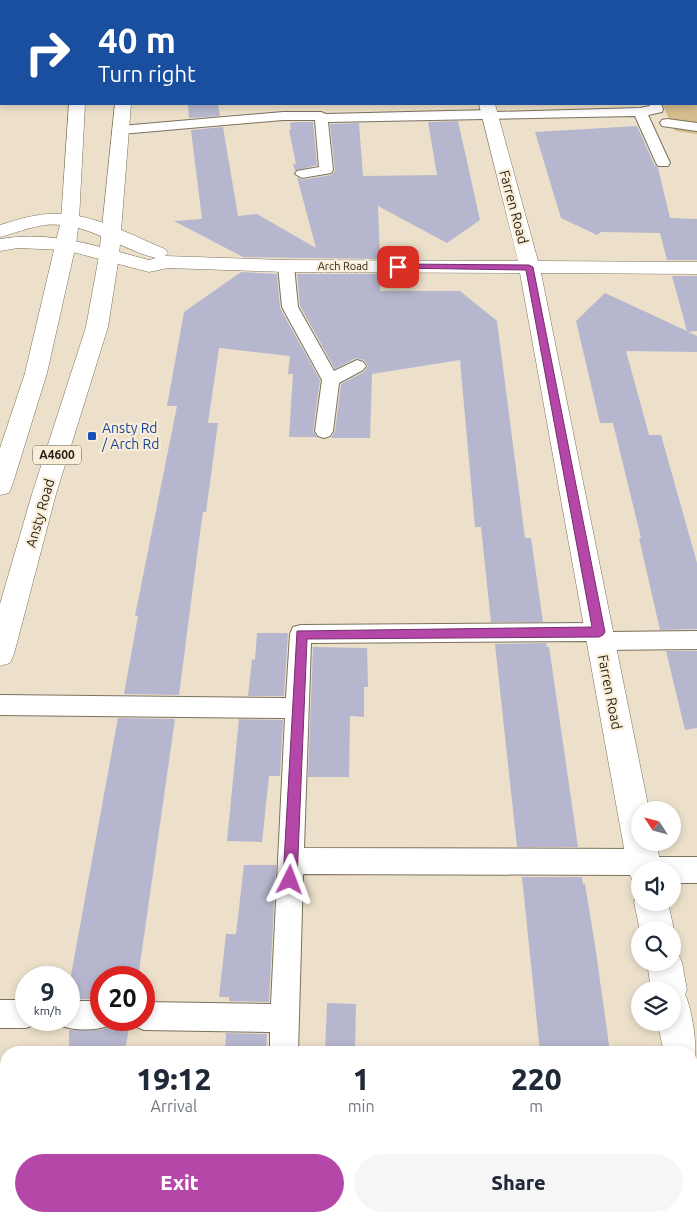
<!DOCTYPE html>
<style>
:root{--surface:#fff;--page:#f6f6f7;--text:#1f2937;--muted:#747a83;--accent:#b447a7}
body{margin:0;font-family:Ubuntu,sans-serif;background:var(--page);color:var(--text);height:100vh;display:flex;flex-direction:column;font-size:19px;white-space:nowrap}
*{box-sizing:border-box;margin:0}
p{font-size:16px;color:var(--muted)}
.icon{flex:none;width:28px;height:28px;fill:none;stroke:currentColor;stroke-width:2;stroke-linecap:round;stroke-linejoin:round}
.map{position:relative;flex:1;overflow:hidden}
.details{position:absolute;left:0px;top:1046px;width:698px;height:176px;display:flex;flex-direction:column;background:var(--surface);border-radius:20px 20px 0 0;box-shadow:0 2px 8px #0003}
.details>*{flex:none}
.banner{position:absolute;left:0px;top:0px;width:698px;height:105px;box-shadow:0 2px 8px #0003;background:#1a4fa0;color:#fff;overflow:hidden}
.needle{width:32px;rotate:306deg}
.tools{position:absolute;left:631px;top:801px;display:grid;gap:10px}
.tools a{display:grid;place-items:center;width:50px;height:50px;border-radius:50%;background:var(--surface);box-shadow:0 2px 8px #0003;font-size:25px}
.speed{position:absolute;left:15px;top:966px;display:flex;gap:10px;font-size:25px;font-weight:700;text-align:center}
.speed>*{display:grid;place-content:center;width:65px;height:65px;border-radius:50%;background:var(--surface);box-shadow:0 2px 8px #0003;line-height:1}
.speed small{font-size:12px;font-weight:400}
.speed .limit{border:8px solid #d22;background:#fff;color:#111}
.pin{position:absolute;display:grid;place-items:center;width:42px;height:42px;color:#fff;margin:-21px;border-radius:10px;box-shadow:0 2px 8px #0006}
.me{position:absolute;width:55px;margin:-28px;rotate:3deg;stroke-linejoin:round;filter:drop-shadow(0 0 4px #0008)}
.turn{display:flex;align-items:center;gap:18px;height:105px;padding:0 15px;font-size:22px}
.turn .icon{width:65px;height:65px;stroke-width:2.5}
.turn b{display:block;font-size:35px;line-height:42px}
.eta{display:flex;justify-content:space-evenly;align-items:center;height:85px;text-align:center}
.eta b{font-size:30px;font-weight:800;line-height:35px}
.action{display:flex;gap:10px;margin-top:auto;padding:10px 15px}
.action a{flex:1;height:58px;border-radius:30px;background:var(--accent);color:#fff;font-size:20px;font-weight:800;line-height:58px;text-align:center}
.action a+a{background:var(--page);color:var(--text)}
.map>svg:first-child{display:block}
.green{fill:#d4bc8d}
.building{fill:#b6b7ce}
.lines{fill:none;stroke-linecap:round;stroke-linejoin:round}
.service-casing{stroke:#7b715d;stroke-width:2}
.minor-casing{stroke:#7b715d;stroke-width:1}
.trunk-casing{stroke:#7b715d;stroke-width:1}
.service{fill:#fff;fill-rule:evenodd}
.minor{fill:#fff;fill-rule:evenodd}
.trunk{fill:#fff;fill-rule:evenodd}
.route{fill:#b447a7;stroke:#752e6d}
.transit-dot{fill:#1a4fb4;stroke:#f9edd7;stroke-width:2}
.labels{text-anchor:middle;stroke-width:4.5;stroke-linejoin:round;paint-order:stroke}
.far-street-label{font-size:11px;fill:#231e16;stroke:#f9edd7}
.shield{fill:#f9edd7;stroke:#635c50;stroke-width:1}
.shield-label{font-size:12px;font-weight:bold;fill:#231e16}
.street-label{font-size:14px;fill:#231e16;stroke:#f9edd7}
.transit-label{font-size:14px;fill:#164399;stroke:#f9edd7;text-anchor:start}
</style>
<div class="map">
<svg width="697" height="1222" viewBox="0 0 697 1222">
<rect width="100%" height="100%" fill="#ece0ca"/>
<path class="green" d="M610 0H697V134L675 131 662 104H696V1Z"/>
<g class="building">
<path d="M188 104H218L220 116 189 118Z"/>
<path d="M458 121 480 220 447 243 378 206 380 259 243 257 174 221 202 219 191 130 223 127 238 216 257 214 316 248 297 177 302 180 331 175 335 171 330 124 359 123 363 176 437 175 428 122Z"/>
<path d="M296 122H313L317 165 295 171 293 164H296L289 130H291L290 123Z"/>
<path d="M637 126 654 164 658 168 670 218 697 219V260H667L660 233 601 232 597 235 561 218 535 132Z"/>
<path d="M241 272 277 274 280 308 320 380 313 431 317 437H289L293 374H288L290 356 219 348 208 423H218L206 512H203L199 540 179 695 124 694 138 616H135L177 406H167L184 312Z"/>
<path d="M297 274H380V291H460L497 321 525 538H531L543 622H491L481 527H475L460 360 372 374 370 438H331L335 431 341 384 364 372 368 366 364 360 356 358 335 369 300 306Z"/>
<path d="M672 276H697V331L688 332 697 336V352L626 351 649 435H661L697 563V629L660 630 639 538H641L613 423H600L576 321 605 293 687 331Z"/>
<path d="M257 633H288L284 696H248L252 659 255 660Z"/>
<path d="M546 643 547 647H549L553 674 578 847H517L495 644Z"/>
<path d="M313 647 367 648 368 687H364V717L350 716 349 777H308Z"/>
<path d="M666 651H697V728L685 730Z"/>
<path d="M118 718 175 719 138 978H101V999H69V986Z"/>
<path d="M239 719 283 720 280 776H269L262 842 227 841Z"/>
<path d="M244 865H276L269 1002 229 1001V997H219L226 934H236Z"/>
<path d="M522 877H582L583 884H585L595 945 610 1052H540Z"/>
<path d="M327 1003 356 1004 355 1052H325Z"/>
<path d="M115 1020H130L125 1052H69V1030H99L112 1027Z"/>
<path d="M226 1033 267 1034 266 1052H225Z"/>
</g>
<g class="lines">
<defs>
<g id="service">
<path d="M602 0H612L613 1H602Z"/>
<rect x="0" y="25" width="1" height="6"/>
<path d="M649 104H661L663 109 662 112 648 115 670 163 668 166H658L656 163 635 116 328 122 333 170 331 173 302 178 295 174 297 171 319 167 315 120H283L121 134 114 130 121 126 283 112H321L326 114 490 110 495 112 640 108 650 106Z"/>
<path d="M667 119 697 123V131L662 126 660 123 662 120Z"/>
<path d="M286 261 291 263 294 266 298 307 334 371 357 360 363 362 366 366 363 370 339 383 333 431 330 436 324 438 318 436 315 431 322 380 282 307 278 266 281 263Z"/>
<path d="M599 623 607 625 610 632 697 631V649L600 650 592 648 589 641 311 643 304 848 643 849 652 853 654 857H697V883H672V870H640V881L636 879 634 875 303 874 298 1052H270V1032L144 1030 134 1026 132 1020H144V1002L271 1004 285 718 0 715V695L286 698 290 634 293 627 301 625Z"/>
<path d="M0 1000H26V1020H38L36 1024 26 1028H0Z"/>
<path d="M69 1001H101V1020H113L111 1025C95 1031 75 1031 59 1025L57 1020H69Z"/>
<rect x="691" y="1140" width="6" height="30"/>
<rect x="264" y="1216" width="32" height="6"/>
</g>
<g id="minor">
<path d="M453 0H467L468 1H454Z"/>
<path d="M479 104H495L538 261 697 262V274L541 273 649 810H640V842H656L662 870H640V884L633 882 628 870 520 273 286 272 168 268 149 272 65 250 18 248 0 251V239C53 230 99 247 149 260L156 258C118 249 87 221 45 225 30 227 15 233 0 237V225C16 220 32 215 48 214 90 211 128 234 165 249L168 253 165 256 286 260 518 261Z"/>
<path d="M640 890V902H668L674 930 672 934V930L640 931 634 902Z"/>
<path d="M672 948 676 950 682 962 687 990 685 994C693 1012 697 1046 695 1065L691 1067V1052H664L657 1022H672V990H651L647 962H672Z"/>
<path d="M691 1078 697 1080V1144L691 1142Z"/>
</g>
<g id="trunk">
<rect x="133" y="0" width="14" height="1"/>
<path d="M69 104H85L79 220 76 244 47 373 12 486 9 493 0 495V448L25 373 61 220Z"/>
<path d="M115 104H131L119 256 108 327 56 494 14 654 10 663 0 666V604L32 494 86 327 99 256Z"/>
</g>
</defs>
<use href="#service" class="service-casing"/>
<use href="#minor" class="minor-casing"/>
<use href="#trunk" class="trunk-casing"/>
<use href="#service" class="service"/>
<use href="#minor" class="minor"/>
<use href="#trunk" class="trunk"/>
</g>
<path class="route" d="M398 264 529 265 533 267 605 632 603 635 599 637 307 639 297 880 295 885 290 887 285 885 283 880 297 631 592 627 526 270 395 268V265Z"/>
<rect class="transit-dot" x="87" y="431" width="10" height="10" rx="2.5"/>
<g class="labels">
<g class="far-street-label">
<text x="343" y="270">Arch Road</text>
</g>
<rect class="shield" x="33" y="445.5" width="48" height="19" rx="4"/>
<g class="shield-label">
<text x="57" y="459">A4600</text>
</g>
<g class="street-label">
<text transform="translate(514 207) rotate(75)" y="5">Farren Road</text>
<text transform="translate(40 513) rotate(-74)" y="5">Ansty Road</text>
<text transform="translate(610 692) rotate(79)" y="5">Farren Road</text>
</g>
<g class="transit-label">
<text x="102" y="433">Ansty Rd<tspan x="102" dy="16">/ Arch Rd</tspan></text>
</g>
</g>
</svg>
<div class="tools">
<a><svg class="needle" viewBox="-14 -14 28 28"><path d="M0-13l5 13h-10z" fill="#e53935"/><path d="M0 13l5-13h-10z" fill="#747a83"/></svg></a>
<a><svg class="icon" aria-label="sound" viewBox="0 0 24 24"><path d="M4 9h4l5-4v14l-5-4H4zM17 9q2 3 0 6"/></svg></a>
<a><svg class="icon" aria-label="search" viewBox="0 0 24 24"><circle cx="10" cy="10" r="6"/><path d="M15 15l6 6"/></svg></a>
<a><svg class="icon" aria-label="layers" viewBox="0 0 24 24"><path d="M12 4l9 5-9 5-9-5zM3 14l9 5 9-5"/></svg></a>
</div>
<div class="speed"><div>9<small>km/h</small></div><div class="limit">20</div></div>
<div class="pin" style="left:398px;top:267px;background:#d93025"><svg class="icon" aria-label="arrive" viewBox="0 0 24 24"><path d="M6 21V4h12l-3 4 3 4H6"/></svg></div>
<svg class="me" style="left:290px;top:880px" viewBox="-20 -20 40 40"><path d="M0-17L14 15 0 8-14 15z" fill="#b447a7" stroke="#fff" stroke-width="4"/></svg>
<div class="banner">
<div class="turn"><svg class="icon" aria-label="right" viewBox="0 0 24 24"><path d="M7 20v-9h11M14 6l5 5-5 5"/></svg><div><b>40 m</b>Turn right</div></div>
</div>
<section class="details">
<div class="eta">
<div><b>19:12</b><p>Arrival</p></div>
<div><b>1</b><p>min</p></div>
<div><b>220</b><p>m</p></div>
</div>
<div class="action"><a>Exit</a><a>Share</a></div>
</section>
</div>
